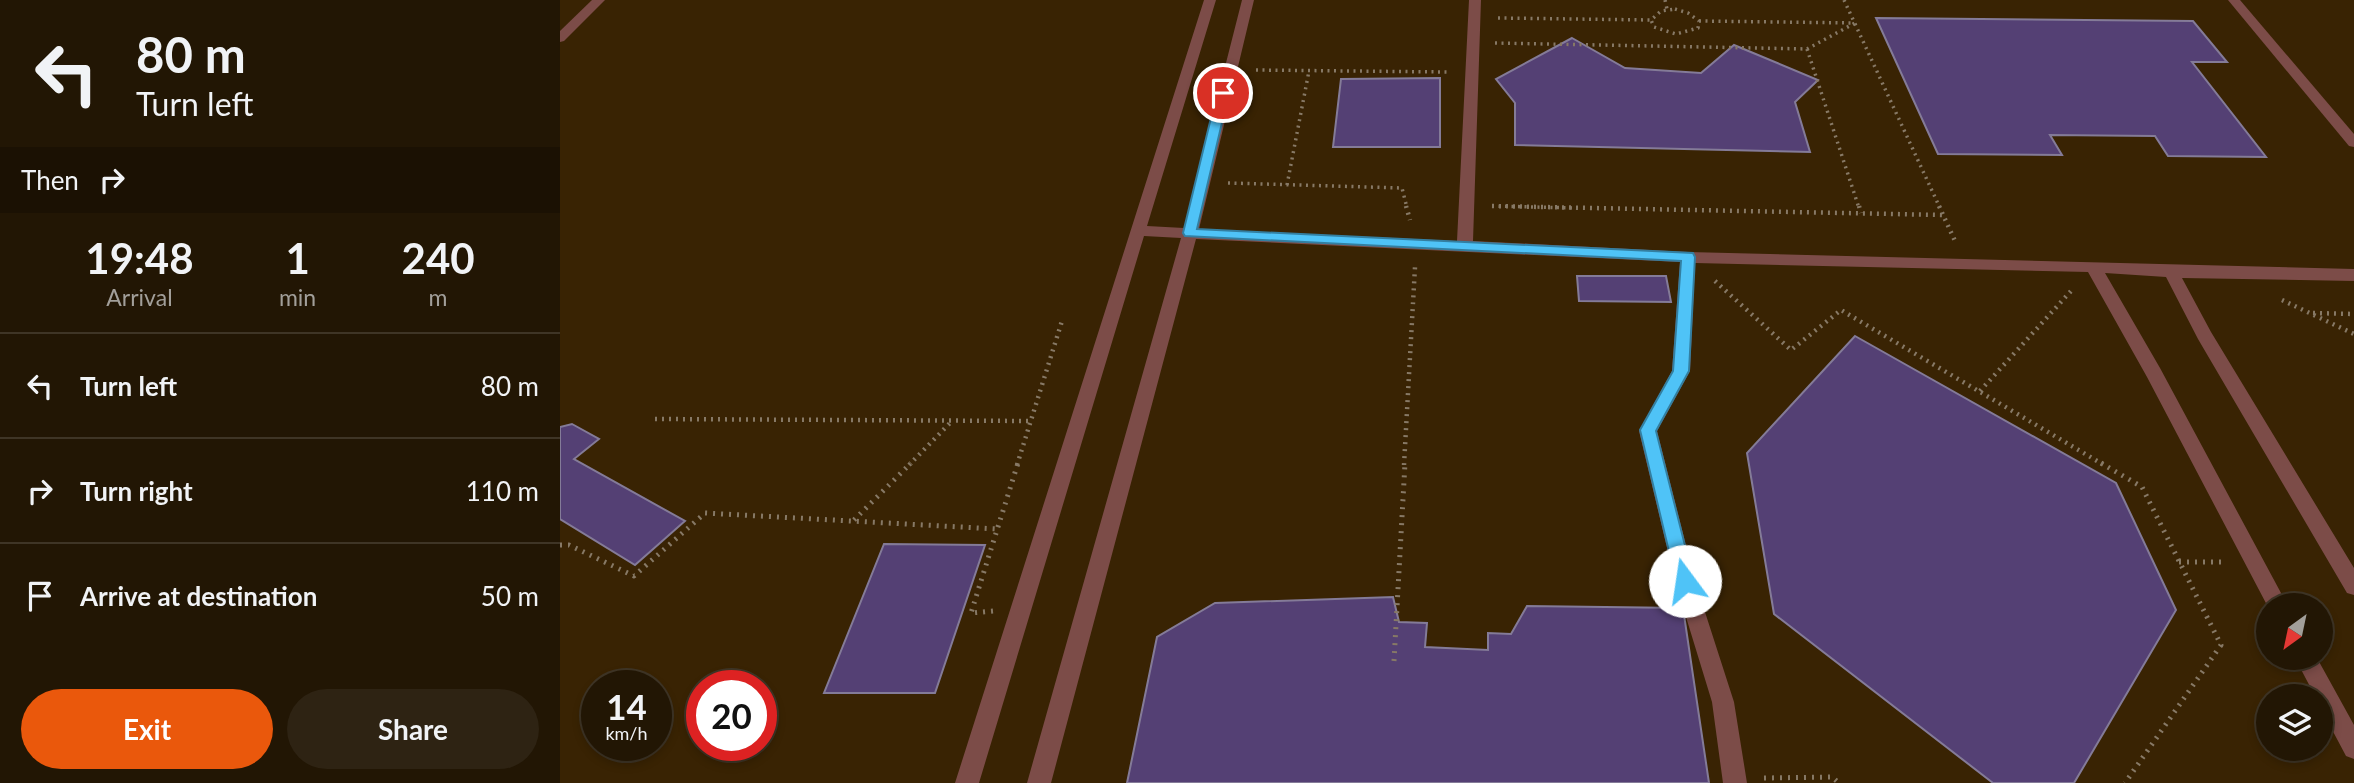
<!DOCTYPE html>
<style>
:root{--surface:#221604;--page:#2e2313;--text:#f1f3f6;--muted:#a29f9a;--line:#3f3526;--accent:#ea580c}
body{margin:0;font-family:Lato,sans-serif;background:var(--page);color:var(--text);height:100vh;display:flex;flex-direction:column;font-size:26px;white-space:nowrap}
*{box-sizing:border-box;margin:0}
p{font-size:23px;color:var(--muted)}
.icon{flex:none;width:38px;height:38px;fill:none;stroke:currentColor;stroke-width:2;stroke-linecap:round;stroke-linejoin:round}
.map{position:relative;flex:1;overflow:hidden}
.details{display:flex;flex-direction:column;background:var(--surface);width:560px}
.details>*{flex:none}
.guide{background:#221604;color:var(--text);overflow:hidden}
.needle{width:46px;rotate:213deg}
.fabs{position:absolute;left:1696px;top:593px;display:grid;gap:14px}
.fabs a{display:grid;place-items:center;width:77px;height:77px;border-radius:50%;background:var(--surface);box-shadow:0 4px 10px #0003,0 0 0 2px var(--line);font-size:35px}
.speed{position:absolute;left:21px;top:670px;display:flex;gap:14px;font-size:35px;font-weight:700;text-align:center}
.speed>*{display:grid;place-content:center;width:91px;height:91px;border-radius:50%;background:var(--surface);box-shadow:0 4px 10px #0003,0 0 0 2px var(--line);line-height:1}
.speed small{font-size:18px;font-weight:400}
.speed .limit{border:10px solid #d22;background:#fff;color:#111}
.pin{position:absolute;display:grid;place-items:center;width:60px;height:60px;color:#fff;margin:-30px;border:4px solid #fff;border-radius:50%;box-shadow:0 2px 7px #0007}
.me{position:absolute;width:77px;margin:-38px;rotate:346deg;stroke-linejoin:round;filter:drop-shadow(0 0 5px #0008)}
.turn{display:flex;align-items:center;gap:24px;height:147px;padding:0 21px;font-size:32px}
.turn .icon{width:91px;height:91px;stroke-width:2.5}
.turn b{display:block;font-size:49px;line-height:60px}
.then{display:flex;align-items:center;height:66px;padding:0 21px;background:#0003;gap:14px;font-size:26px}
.eta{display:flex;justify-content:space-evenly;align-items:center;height:119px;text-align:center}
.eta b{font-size:42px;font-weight:700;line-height:49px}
.cta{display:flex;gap:14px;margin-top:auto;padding:14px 21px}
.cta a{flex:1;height:80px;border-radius:42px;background:var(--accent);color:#fff;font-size:28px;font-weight:700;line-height:80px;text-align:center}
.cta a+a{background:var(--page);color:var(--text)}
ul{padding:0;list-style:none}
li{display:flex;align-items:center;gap:21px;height:105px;padding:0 21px;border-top:2px solid var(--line)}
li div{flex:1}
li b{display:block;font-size:26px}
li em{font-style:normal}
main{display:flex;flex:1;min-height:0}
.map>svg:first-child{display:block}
.built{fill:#392303;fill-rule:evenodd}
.building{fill:#544074;stroke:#847b98;stroke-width:2}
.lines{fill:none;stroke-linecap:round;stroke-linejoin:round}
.path-far2{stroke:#877966;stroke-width:3.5;stroke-dasharray:2 4.5;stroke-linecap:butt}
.path-far1{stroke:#877966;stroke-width:4.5;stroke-dasharray:2 5;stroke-linecap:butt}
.path{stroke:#877966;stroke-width:5;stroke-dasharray:2 6;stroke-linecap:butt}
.minor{fill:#7c4c48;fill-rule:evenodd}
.route{fill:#4fc3f7;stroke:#337fa1;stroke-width:2}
</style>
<main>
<section class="details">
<div class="guide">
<div class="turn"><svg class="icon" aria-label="left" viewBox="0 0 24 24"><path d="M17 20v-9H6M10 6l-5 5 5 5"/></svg><div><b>80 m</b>Turn left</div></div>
<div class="then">Then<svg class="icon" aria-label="right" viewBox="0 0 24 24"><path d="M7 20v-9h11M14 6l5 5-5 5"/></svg></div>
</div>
<div class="eta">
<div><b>19:48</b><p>Arrival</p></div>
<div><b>1</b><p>min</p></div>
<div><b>240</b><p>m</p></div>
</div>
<ul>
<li><svg class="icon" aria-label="left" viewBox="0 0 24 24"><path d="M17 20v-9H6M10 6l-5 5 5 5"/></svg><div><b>Turn left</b></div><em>80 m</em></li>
<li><svg class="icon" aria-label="right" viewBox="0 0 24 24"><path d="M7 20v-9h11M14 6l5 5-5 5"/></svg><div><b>Turn right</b></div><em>110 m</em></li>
<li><svg class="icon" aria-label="arrive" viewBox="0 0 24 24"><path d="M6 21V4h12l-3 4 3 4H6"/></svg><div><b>Arrive at destination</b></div><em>50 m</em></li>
</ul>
<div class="cta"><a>Exit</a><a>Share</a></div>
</section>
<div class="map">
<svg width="1794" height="783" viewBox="0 0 1794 783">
<rect width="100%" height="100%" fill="#2e1d05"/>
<path class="built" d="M0 0H1794V783H0ZM1708 606H1760V658H1708ZM37 686H96V746H37ZM142 686H201V746H142ZM1708 696H1760V749H1708Z"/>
<g class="building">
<path d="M1316 18 1633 21 1667 62H1632L1706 157 1608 156 1595 136 1490 135 1502 155 1378 154Z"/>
<path d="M1012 38 1065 68 1141 73 1174 45 1258 80 1235 102 1250 152 955 145V103L936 79Z"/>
<path d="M880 78V147H773L781 79Z"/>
<path d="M1017 276H1106L1111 302 1019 301Z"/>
<path d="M1295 336 1556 483 1616 610 1514 783H1433L1214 614 1187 453Z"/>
<path d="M12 424 39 439 14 459 125 521 75 565 0 519V427Z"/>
<path d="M324 544 425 545 375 693H264Z"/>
<path d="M833 597 839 622 867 623 865 647 928 650V633L951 634 967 606 1123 608 1149 783H567L597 637 655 603Z"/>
</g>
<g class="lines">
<g class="path-far2">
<path d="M1105 0 1107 9"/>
<path d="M1284 0 1380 208"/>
<path d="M1115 9 1128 13 1139 21 1138 28 1116 34 1094 27 1091 20 1101 11Z"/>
<path d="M938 18 1091 20"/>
<path d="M1139 21 1294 23"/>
<path d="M935 43 1247 49 1295 23"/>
<path d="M1247 49 1299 208"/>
<path d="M696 70 887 72"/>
<path d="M668 183 842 188 847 208"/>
<path d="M727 185 749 71"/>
<path d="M932 206 1016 208"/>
</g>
<g class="path-far1">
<path d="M846 206 850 220"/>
<path d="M932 206 1383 215"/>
<path d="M1299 206 1301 213"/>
<path d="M1379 206 1395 241"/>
<path d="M1155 281 1231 350 1281 310 1544 465"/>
<path d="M1722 300 1794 334"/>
<path d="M1753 313 1794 314"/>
<path d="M1420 391 1511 291"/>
<path d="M95 419 469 421"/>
<path d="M349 465 391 422"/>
<path d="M457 465 502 321"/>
<path d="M844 465 855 267"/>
</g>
<g class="path">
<path d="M1541 463 1582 487 1661 645 1565 783"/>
<path d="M294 520 351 463"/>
<path d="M0 545H9L74 576 145 513 437 529"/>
<path d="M1619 562H1666"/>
<path d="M433 611 411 613 458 463"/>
<path d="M834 661 845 463"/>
<path d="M1204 778 1272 777 1279 783"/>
</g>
<g class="minor">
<path d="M32 0H45L4 41 0 42V31Z"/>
<path d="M644 0H656L587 226 624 228 682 0H694L639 229 897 241 909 0H921L913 241 1128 252 1794 269V281L1622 278 1651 332 1794 568V595L1787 593 1638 339 1606 277 1545 273 1600 368 1728 606 1708 607 1587 377 1528 272 1135 263 1130 371 1097 431 1135 581 1174 702 1187 783H1163L1152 702 1115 581 1079 431 1112 371 1120 262 636 239 491 783H467L621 238 584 236 419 783H395Z"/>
<path d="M1668 0H1680L1794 134V147L1789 146Z"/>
<path d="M1735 658H1757L1794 725V759L1786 756 1760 707V696H1755Z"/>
</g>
</g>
<path class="route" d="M663 89 669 93 637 229 1133 253 1135 257 1129 371 1096 431 1134 581 1131 587 1125 590 1118 587 1116 581 1080 430 1113 371 1121 261 625 236 623 233 657 93Z"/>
</svg>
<div class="fabs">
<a><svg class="needle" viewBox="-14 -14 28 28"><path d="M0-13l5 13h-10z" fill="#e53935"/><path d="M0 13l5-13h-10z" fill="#a29f9a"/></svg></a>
<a><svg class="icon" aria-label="layers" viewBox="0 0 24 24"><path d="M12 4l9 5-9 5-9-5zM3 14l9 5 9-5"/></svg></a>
</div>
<div class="speed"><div>14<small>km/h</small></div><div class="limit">20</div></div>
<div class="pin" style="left:663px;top:93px;background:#d93025"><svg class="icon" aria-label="arrive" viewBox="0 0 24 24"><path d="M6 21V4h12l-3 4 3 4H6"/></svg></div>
<svg class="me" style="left:1125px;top:581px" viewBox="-20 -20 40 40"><circle r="19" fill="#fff"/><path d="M0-13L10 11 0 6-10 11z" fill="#4fc3f7"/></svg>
</div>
</main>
